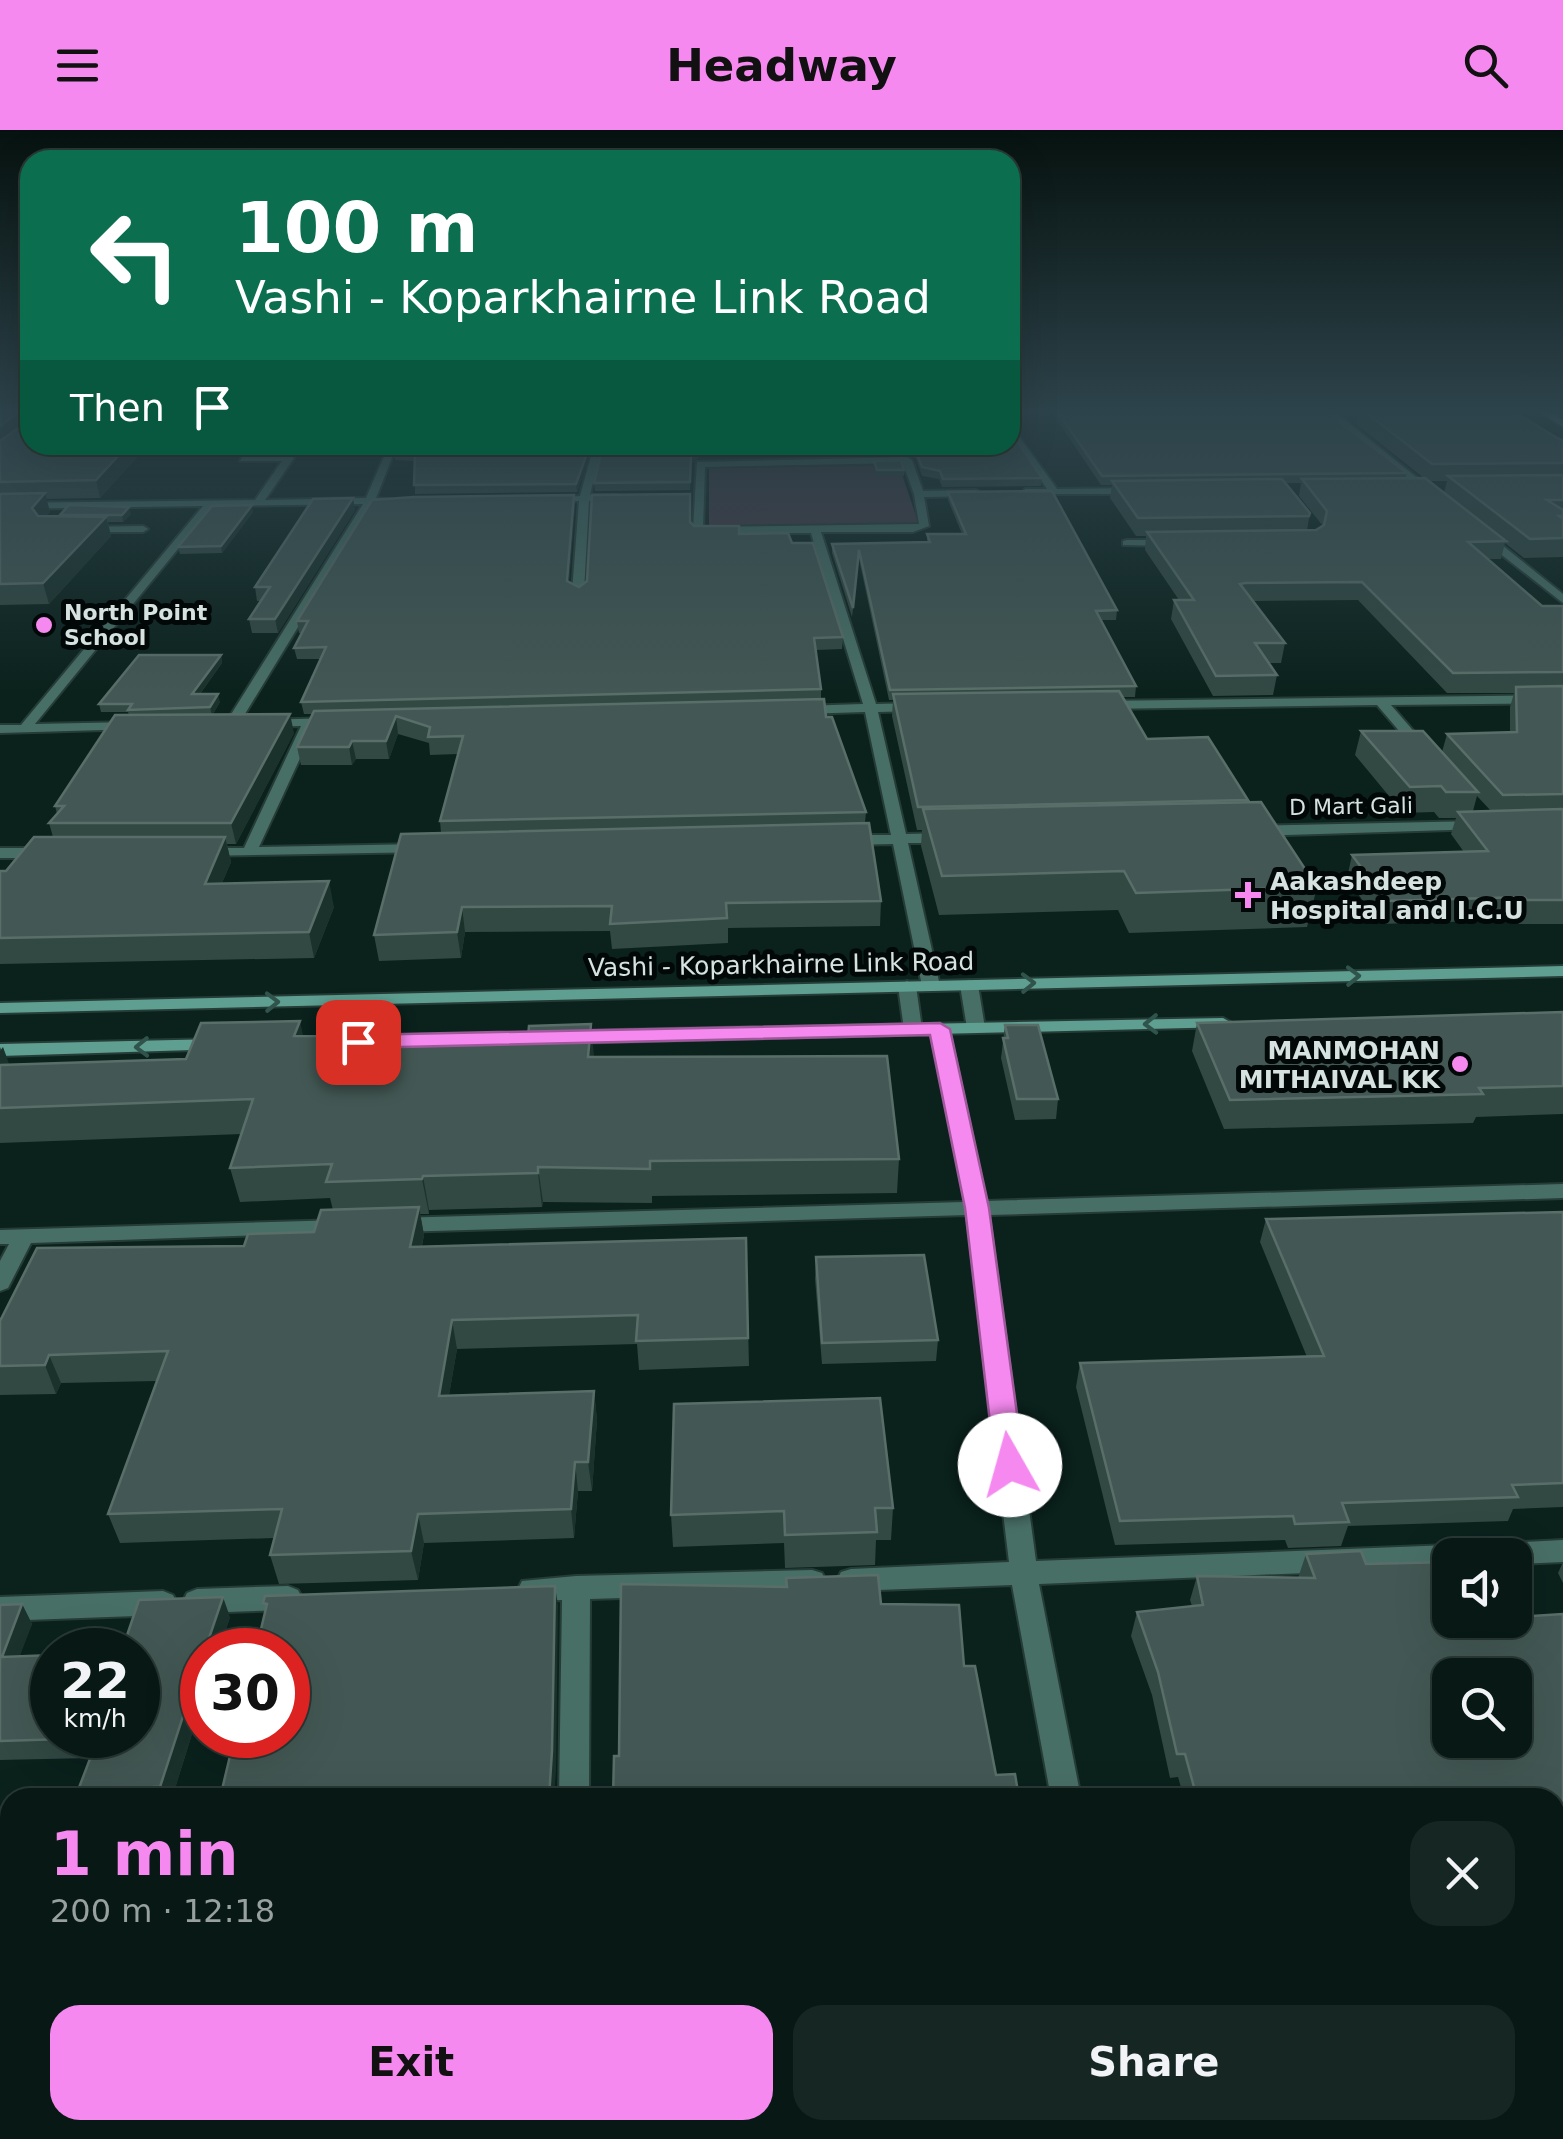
<!DOCTYPE html>
<meta charset="utf-8">
<style>
:root{--surface:#081915;--page:#162622;--text:#f1f3f6;--muted:#98a0a0;--line:#293834;--accent:#f589ef}
body{margin:0;font-family:"DejaVu Sans",sans-serif;background:var(--page);color:var(--text);height:100vh;display:flex;flex-direction:column;font-size:38px;white-space:nowrap}
*{box-sizing:border-box;margin:0}
p{font-size:32px;color:var(--muted)}
.icon{flex:none;width:55px;height:55px;fill:none;stroke:currentColor;stroke-width:2;stroke-linecap:round;stroke-linejoin:round}
.map{position:relative;flex:1;overflow:hidden}
.side{position:absolute;left:0px;top:1658px;width:1565px;height:352px;display:flex;flex-direction:column;background:var(--surface);border-radius:30px 30px 0 0;box-shadow:0 10px 40px #0002,0 0 0 2px var(--line)}
.side>*{flex:none}
.top-card{position:absolute;left:20px;top:20px;width:1000px;height:305px;border-radius:30px;box-shadow:0 10px 40px #0002,0 0 0 2px var(--line);background:#0b6e4f;color:#fff;overflow:hidden}
.buttons{position:absolute;left:1432px;top:1408px;display:grid;gap:20px}
.buttons a{display:grid;place-items:center;width:100px;height:100px;border-radius:20px;background:var(--surface);box-shadow:0 10px 40px #0002,0 0 0 2px var(--line);font-size:50px}
.speed{position:absolute;left:30px;top:1498px;display:flex;gap:20px;font-size:50px;font-weight:700;text-align:center}
.speed>*{display:grid;place-content:center;width:130px;height:130px;border-radius:50%;background:var(--surface);box-shadow:0 10px 40px #0002,0 0 0 2px var(--line);line-height:1}
.speed small{font-size:25px;font-weight:400}
.speed .limit{border:15px solid #d22;background:#fff;color:#111}
.pin{position:absolute;display:grid;place-items:center;width:85px;height:85px;color:#fff;margin:-42px;border-radius:20px;box-shadow:0 5px 15px #0006}
.me{position:absolute;width:110px;margin:-55px;rotate:353deg;stroke-linejoin:round;filter:drop-shadow(0 0 8px #0008)}
.turn{display:flex;align-items:center;gap:35px;height:210px;padding:0 50px;font-size:45px}
.turn .icon{width:130px;height:130px;stroke-width:2.5}
.turn b{display:block;font-size:70px;line-height:85px}
.then{display:flex;align-items:center;height:95px;padding:0 50px;background:#0003;gap:20px;font-size:38px}
.round{display:grid;place-items:center;flex:none;width:105px;height:105px;border-radius:30px;background:var(--page)}
.summary{display:flex;align-items:center;justify-content:space-between;height:170px;padding:0 50px}
h1{font-size:60px;font-weight:700;line-height:75px;color:var(--accent)}
.button{display:flex;gap:20px;margin-top:auto;padding:20px 50px}
.button a{flex:1;height:115px;border-radius:30px;background:var(--accent);color:#111;font-size:40px;font-weight:700;line-height:115px;text-align:center}
.button a+a{background:var(--page);color:var(--text)}
header{display:flex;justify-content:space-between;align-items:center;height:130px;padding:0 50px;background:var(--accent);color:#111;font-size:45px;font-weight:700}
.map>svg:first-child{display:block}
.green{fill:#483946}
.lines{fill:none;stroke-linecap:round;stroke-linejoin:round}
.lane-casing{stroke:#263c37;stroke-width:4}
.street-casing{stroke:#263c37;stroke-width:4}
.secondary-casing{stroke:#263c37;stroke-width:4}
.lane{fill:#486f66;fill-rule:evenodd}
.street{fill:#486f66;fill-rule:evenodd}
.secondary{fill:#5e9f91;fill-rule:evenodd}
.wall{fill:#314843;fill-rule:evenodd}
.shaded-wall{fill:#1a312c}
.building{fill:#435854;stroke:#5a6e69;stroke-width:2.5;fill-rule:evenodd}
.oneway{stroke:#30544c}
.route{fill:#f589ef;stroke:#9f599b;stroke-width:2.5}
.poi-dot{fill:#f589ef;stroke:#020807;stroke-width:4}
.labels{text-anchor:middle;stroke-width:10;stroke-linejoin:round;paint-order:stroke}
.far-poi-label{font-size:22px;font-weight:bold;fill:#d5e2df;stroke:#020807;text-anchor:start}
.far-street-label{font-size:22px;fill:#d5e2df;stroke:#020807}
.poi-label{font-size:25px;font-weight:bold;fill:#d5e2df;stroke:#020807;text-anchor:start}
.street-label{font-size:25px;fill:#d5e2df;stroke:#020807}
</style>
<header><svg class="icon" aria-label="menu" viewBox="0 0 24 24"><path d="M4 6h16M4 12h16M4 18h16"/></svg>Headway<svg class="icon" aria-label="search" viewBox="0 0 24 24"><circle cx="10" cy="10" r="6"/><path d="M15 15l6 6"/></svg></header>
<div class="map">
<svg width="1563" height="2009" viewBox="0 0 1563 2009">
<rect width="100%" height="100%" fill="#0a211c"/>
<path class="green" d="M898 332 921 401 709 404V334Z"/>
<g class="lines">
<defs>
<path id="lane" d="M1546 281 1489 284 1485 282V281Z"/>
<g id="street">
<path d="M1325 281H1334L1436 363V367H1430Z"/>
<path d="M1563 281V287L1543 285Z"/>
<path d="M1010 294 1057 359 1136 358 1141 361 1136 364H1022L1025 359H1047L1010 303Z"/>
<path d="M250 315H259L250 326 289 325 294 328 265 370 366 368 389 315H397L376 368 403 371 373 374 237 597 225 594 363 374 213 376 35 594 133 592 140 596 138 599 0 603V595H21L203 376 0 379V373L255 370 282 331H240Z"/>
<path d="M594 315H602L590 365H618L623 368 589 371 584 462 578 465 572 462 579 371 547 372 542 369 580 366Z"/>
<path d="M907 327 912 330 923 361 976 360 981 363 976 366 924 367 929 396 913 402H821L876 574 918 573 925 577 918 581 878 582 906 704 948 703 956 708 948 713H908L940 856 931 861 922 856 893 714 847 715 839 710 847 705H891L865 582 802 584 795 580 802 576 863 574 811 403H698L693 400 697 332ZM903 333 914 364 919 394 703 397 705 337Z"/>
<path d="M84 397 143 396 148 399 143 402H80Z"/>
<path d="M1479 403H1487L1563 464V473L1479 407Z"/>
<path d="M1127 410H1169L1174 413 1169 416 1123 415V411Z"/>
<path d="M1563 565V573L1391 575 1430 620 1423 624 1418 623 1377 575 1102 579 1095 575 1102 571Z"/>
<path d="M333 588 338 589V595L315 596 259 717 423 714 431 719 428 722 197 726V720L202 718H244L301 596 267 597 262 596V590Z"/>
<path d="M1478 691 1483 693V699L1252 706 1244 701 1252 696Z"/>
<path d="M0 718H48L56 723 48 728H0Z"/>
<path d="M969 850 978 855 985 898 976 903 967 898 960 855Z"/>
<path d="M907 851 916 856 922 899 913 904 904 899 898 856Z"/>
<path d="M940 894 949 899 986 1071 1563 1054V1068L989 1085 1036 1431 1450 1415 1459 1418 1463 1425H1450V1437L1039 1454 1081 1668H1051L1012 1455 851 1461 841 1458 837 1450 841 1442 851 1439 1009 1432 967 1085 397 1102 386 1095 397 1088 965 1072 931 899Z"/>
<path d="M343 1090 351 1092 354 1097 351 1102 31 1113 8 1158 0 1161V1131L9 1114H0V1100Z"/>
<path d="M1563 1410V1432L1515 1434V1425H1470L1474 1417 1483 1414Z"/>
<path d="M812 1440 822 1443 826 1451 822 1459 812 1462 590 1469 589 1668H559L562 1470 532 1471 522 1467 518 1459 522 1451 576 1446Z"/>
<path d="M288 1456 298 1460 302 1468 298 1476 288 1480 197 1483 187 1479 183 1471 187 1463 197 1459Z"/>
<path d="M163 1461 173 1465 177 1473 173 1481 163 1485 0 1491V1467Z"/>
<path d="M1111 2000H1147L1149 2009H1113Z"/>
</g>
<g id="secondary">
<path d="M1538 281H1548L1563 290V297Z"/>
<path d="M1563 836V846L0 883V873Z"/>
<path d="M1223 888 1232 893 1229 897 567 913 558 907 567 901Z"/>
<path d="M218 909 225 911 227 915 225 919 0 926V914Z"/>
</g>
</defs>
<use href="#lane" class="lane-casing"/>
<use href="#street" class="street-casing"/>
<use href="#secondary" class="secondary-casing"/>
<use href="#lane" class="lane"/>
<use href="#street" class="street"/>
<use href="#secondary" class="secondary"/>
</g>
<g class="wall">
<path d="M0 281H30L148 315 100 368 46 369 50 382 46 386 131 384 123 392H108L111 406 49 474 0 475Z"/>
<path d="M1051 281H1325L1407 343 1405 349 1424 348 1356 294 1359 281H1513L1559 309 1563 310V427L1524 428 1505 413 1501 429H1488L1542 476H1563V794H1519L1516 790 1379 794 1347 748 1352 725 1464 722 1451 704 1456 688H1439L1434 682 1403 683 1355 625 1361 601 1442 622 1447 604 1510 602V577L1514 563H1447L1358 470 1253 471 1285 513 1281 533H1269L1277 545 1273 565 1213 566 1171 489 1174 470H1179L1145 420 1146 406H1136L1110 368 1112 355H1101ZM1428 351H1447L1444 363ZM1286 353H1301L1299 366 1323 396 1316 400H1307L1310 383ZM1477 666 1491 681H1473Z"/>
<path d="M593 315 577 362 415 364V331L395 330 394 322Z"/>
<path d="M603 315H699L698 328 691 334 690 360 595 361 594 353Z"/>
<path d="M777 315H1010L1042 348 1041 356 942 357 939 349 922 346 916 329 909 324 777 321Z"/>
<path d="M874 331 904 340V346H877L874 337Z"/>
<path d="M948 362 1117 480 1116 490H1101L1136 556 1135 567H1123L1147 609 1248 670 1247 672 1317 757 1307 797 1129 803 1118 780 939 785 921 716 922 700H917L892 586 893 570H889L859 429 852 487 832 423V414L927 412V404H962L948 370Z"/>
<path d="M574 365 575 375 569 452 579 457 690 392 694 396 792 413 843 507 842 519 816 520 821 559V569L826 587 866 682 865 693 881 771 880 796 728 798V813L612 819 610 801 465 802 461 828 379 831 374 805 441 703 440 691 458 624 430 625 429 613 398 604 389 629H356L352 635H301L297 617 313 584H304L301 572 320 529H297L294 518 302 503H299L297 491Z"/>
<path d="M355 380 278 503H252L249 489 261 471H257L255 457Z"/>
<path d="M253 382 222 423 180 424 178 417Z"/>
<path d="M221 525 222 533 200 564 220 572 213 584 294 603 236 714H227L231 732 222 753 334 777 314 828 0 834V741H6L53 707 49 693 57 684 55 676 129 585 128 582H101L99 574Z"/>
<path d="M1563 882V984L1476 987 1473 993 1224 999 1192 921 1197 893Z"/>
<path d="M1005 895 1058 969 1056 989 1015 990 1001 928Z"/>
<path d="M303 906 594 927 899 1029 897 1063 652 1066V1073L543 1072 542 1077 429 1080V1084H420L424 1105 422 1116 746 1108 749 1236 639 1240 637 1214 457 1219 449 1265 594 1261 597 1290 592 1361H578L574 1408 424 1413 418 1450 279 1454 270 1425 274 1408 120 1413 108 1384 157 1251 61 1253 56 1264 0 1265V1191L244 1116 314 1102 333 1080 330 1068 240 1072 230 1038 242 1004 0 1013V917L9 935 186 929Z"/>
<path d="M1563 1082V1377L1513 1379 1508 1391 1348 1396 1341 1416 1288 1418 1285 1410 1115 1415 1076 1257 1080 1233 1307 1227 1260 1112 1266 1089Z"/>
<path d="M816 1127 938 1210 936 1231 822 1234 815 1149Z"/>
<path d="M893 1378 891 1410H876L875 1435 785 1438 784 1413 673 1417 671 1385Z"/>
<path d="M1361 1421 1366 1434 1450 1432V1490H1515V1487L1563 1484V2009H1505L1502 2000H1555V1668H1184L1178 1647 1170 1648 1152 1565 1131 1506 1137 1482 1192 1476 1190 1470 1197 1446 1298 1448 1306 1424ZM1450 1545H1515V1610H1450Z"/>
<path d="M1563 1432V1453L1558 1443Z"/>
<path d="M22 1474 32 1494 19 1526 52 1605 230 1487 219 1520H202V1572L172 1668H75L90 1628 0 1630V1475Z"/>
<path d="M10 1682V1898H0V1683Z"/>
<path d="M10 1913V1986H4L0 1980V1943Z"/>
<path d="M310 2000H551L418 2009H312Z"/>
<path d="M912 2000H1127L1129 2009H913Z"/>
<path d="M1178 2000H1379L1289 2006 1290 2009H1180Z"/>
</g>
<g class="shaded-wall">
<path d="M20 281H24L28 295 0 316V296Z"/>
<path d="M128 315H148L100 368 96 350Z"/>
<path d="M590 315H593L577 362 576 354Z"/>
<path d="M698 315V328L691 334 690 360 691 326Z"/>
<path d="M45 363 50 382 37 397 32 378Z"/>
<path d="M574 365 575 375 568 462 567 451Z"/>
<path d="M353 368 355 380 278 503 275 489Z"/>
<path d="M252 375 253 382 222 423 221 416Z"/>
<path d="M129 377 131 384 123 392 122 385Z"/>
<path d="M106 387 111 406 49 474 43 453Z"/>
<path d="M221 525 222 533 194 572 192 564Z"/>
<path d="M218 564 220 572 212 586 210 577Z"/>
<path d="M290 584 294 603 236 714 231 693Z"/>
<path d="M396 586 398 604 389 629 386 611Z"/>
<path d="M352 611 356 629 352 635 349 617Z"/>
<path d="M225 707 231 732 211 779 205 754Z"/>
<path d="M329 751 334 777 314 828 309 802Z"/>
<path d="M462 777 465 802 461 828 457 802Z"/>
<path d="M300 891 307 924 294 906Z"/>
<path d="M591 894 594 926 591 961 588 927Z"/>
<path d="M3 917 15 950 0 960V921Z"/>
<path d="M538 1037 543 1072 542 1077 538 1043Z"/>
<path d="M423 1046 429 1080V1084L422 1049Z"/>
<path d="M419 1077 424 1105 415 1145 410 1117Z"/>
<path d="M452 1190 457 1219 444 1294 439 1266Z"/>
<path d="M49 1225 61 1253 56 1264 45 1235Z"/>
<path d="M594 1261 597 1290 592 1361 588 1332Z"/>
<path d="M575 1332 578 1361 574 1408 571 1379Z"/>
<path d="M418 1384 424 1413 418 1450 411 1421Z"/>
<path d="M555 1456 558 1476 556 1641 554 1668H549Z"/>
<path d="M223 1467 230 1487 219 1520H205Z"/>
<path d="M22 1474 32 1494 12 1547 2 1527Z"/>
<path d="M202 1528V1572L172 1668H165L160 1657Z"/>
<path d="M154 1657 159 1668H151Z"/>
</g>
<g class="building">
<path d="M0 281H20L0 296Z"/>
<path d="M28 281H30V315H128L96 350 0 352V311L28 291Z"/>
<path d="M1057 281H1325L1407 343 1102 346Z"/>
<path d="M1364 281H1513L1559 309 1563 310V333L1432 334Z"/>
<path d="M1010 301 1042 348 943 349 940 341 922 337 916 321 909 316 878 315H1010Z"/>
<path d="M397 315H590L576 354 414 355 415 323 394 322Z"/>
<path d="M603 315H698L697 320 691 326 690 352 594 353Z"/>
<path d="M901 330 904 340H877L874 331Z"/>
<path d="M1563 345V370H1547L1563 380V386H1559L1563 389V408L1530 409 1448 346Z"/>
<path d="M1425 348 1506 411 1468 412 1542 476H1563V542L1453 543 1362 452 1245 453 1240 454 1285 513H1255L1277 545 1216 546 1174 470H1194L1147 402 1316 400 1324 395 1327 381 1302 349Z"/>
<path d="M1282 349 1310 383 1309 386 1138 388 1112 351Z"/>
<path d="M1052 361 1117 480 1096 481 1136 556 890 560 859 420 853 478 832 414 930 412 927 404H966L948 362Z"/>
<path d="M45 363 32 378 38 386 106 387 43 453 0 454V364Z"/>
<path d="M690 364V392L694 396H739V404L788 403 792 413H813L843 507 814 508 821 559 301 572 326 517 294 518 308 491H297L372 370 414 367 574 365 567 451 579 457 587 451 592 365Z"/>
<path d="M353 368 275 489H249L270 457H255L313 369Z"/>
<path d="M69 375 129 377 122 385H60Z"/>
<path d="M252 375 221 416 178 417 212 376Z"/>
<path d="M139 525H221L192 564H218L210 577 128 580 132 574H99Z"/>
<path d="M1563 556V664L1503 665 1447 604 1517 602 1516 557Z"/>
<path d="M1119 561 1147 609 1208 607 1248 670 918 677 893 564Z"/>
<path d="M824 569 826 587H832L866 682 440 691 463 606 428 607 430 597 396 586 386 611H352L349 617H297L314 581Z"/>
<path d="M290 584 231 693H49L64 676H55L115 585Z"/>
<path d="M1361 601H1423L1478 662H1446L1441 656 1410 657Z"/>
<path d="M1261 672 1317 757 1136 763 1124 741 942 746 923 679Z"/>
<path d="M1563 679V770H1527L1524 767 1386 771 1352 725 1488 721 1458 682Z"/>
<path d="M869 693 881 771 726 773 727 788 610 794 612 776 462 777 457 802 374 805 401 704Z"/>
<path d="M34 707H225L205 754 329 751 309 802 0 808V741H6Z"/>
<path d="M1563 882V956L1479 958 1483 964 1230 970 1197 893Z"/>
<path d="M300 891 294 906 528 907 529 896 591 894 588 927 887 926 899 1029 650 1031V1039L538 1037V1043L423 1046 422 1049 326 1052 332 1034 230 1038 253 969 0 978V935L186 929 201 893Z"/>
<path d="M1005 895H1038L1058 969H1017L1003 908H1008Z"/>
<path d="M419 1077 410 1117 746 1108 748 1208 636 1211 638 1185 452 1190 439 1266 594 1261 588 1332H575L571 1379 418 1384 411 1421 270 1425 282 1379 108 1384 168 1221 49 1225 45 1235 0 1236V1191L37 1118 244 1116 248 1104 314 1102 321 1080Z"/>
<path d="M1563 1082V1353L1512 1355 1518 1367 1342 1373 1349 1392 1295 1394 1293 1386 1120 1391 1080 1233 1324 1226 1266 1089Z"/>
<path d="M924 1125 938 1210 822 1213 816 1127Z"/>
<path d="M880 1268 893 1378H875L877 1402 785 1405 784 1381 671 1385 674 1274Z"/>
<path d="M1361 1421 1366 1434 1450 1432V1490H1515V1487L1563 1484V2009H1526L1523 2000H1555V1668H1197L1185 1624H1177L1158 1542 1137 1482 1203 1475 1197 1446 1315 1448 1306 1424ZM1450 1545H1515V1610H1450Z"/>
<path d="M878 1445 881 1474 959 1475 964 1536H975L996 1645 1015 1644 1019 1668H613L614 1626H619L621 1454 787 1457 786 1448Z"/>
<path d="M555 1456 552 1621 549 1668H220L235 1605H288V1520H256L267 1474 263 1473 265 1466Z"/>
<path d="M223 1467 205 1520H202V1528L160 1657H154L151 1668H75L98 1608 0 1611V1475L22 1474 2 1527 52 1525V1605H138V1520H122L139 1470Z"/>
<path d="M10 1682V1869L6 1880H0V1683Z"/>
<path d="M10 1913V1968H0V1943Z"/>
<path d="M310 2000H348L309 2003Z"/>
<path d="M917 2000H1127L1129 2009H917Z"/>
<path d="M1191 2000H1287L1290 2009H1193Z"/>
</g>
<defs><path id="oneway-chevron" d="M-2-3.5L2.5 0L-2 3.5" fill="none" stroke-width="1.6" stroke-linecap="round" stroke-linejoin="round" transform="scale(2.5)"/></defs>
<g class="oneway">
<use href="#oneway-chevron" transform="translate(1353 846) rotate(-1)"/>
<use href="#oneway-chevron" transform="translate(1028 853) rotate(-1)"/>
<use href="#oneway-chevron" transform="translate(272 872) rotate(-1)"/>
<use href="#oneway-chevron" transform="translate(1151 894) rotate(179)"/>
<use href="#oneway-chevron" transform="translate(142 917) rotate(179)"/>
</g>
<linearGradient id="sky" x2="0" y2="1"><stop stop-color="#06120f"/><stop offset="0.5" stop-color="#2d434b"/><stop offset="1" stop-color="#2d434b" stop-opacity="0"/></linearGradient>
<rect width="1563" height="563" fill="url(#sky)"/>
<path class="route" d="M940 893 950 899 989 1078 1024 1335 1020 1343 1010 1346 1000 1343 995 1335 965 1078 930 905 358 918 347 912 358 905Z"/>
<g class="poi-dot">
<circle cx="44" cy="495" r="10"/>
<path d="M1243 750h10v10h10v10h-10v10h-10v-10h-10v-10h10z"/>
<circle cx="1460" cy="934" r="10"/>
</g>
<g class="labels">
<g class="far-poi-label">
<text x="64" y="490">North Point<tspan x="64" dy="25">School</tspan></text>
</g>
<g class="far-street-label">
<text transform="translate(1351 676) rotate(-1)" y="8">D Mart Gali</text>
</g>
<g class="poi-label">
<text x="1270" y="760">Aakashdeep<tspan x="1270" dy="29">Hospital and I.C.U</tspan></text>
<text x="1440" y="929" text-anchor="end">MANMOHAN<tspan x="1440" dy="29">MITHAIVAL KK</tspan></text>
</g>
<g class="street-label">
<text transform="translate(781 834) rotate(-1)" y="9">Vashi - Koparkhairne Link Road</text>
</g>
</g>
</svg>
<div class="buttons">
<a><svg class="icon" aria-label="sound" viewBox="0 0 24 24"><path d="M4 9h4l5-4v14l-5-4H4zM17 9q2 3 0 6"/></svg></a>
<a><svg class="icon" aria-label="search" viewBox="0 0 24 24"><circle cx="10" cy="10" r="6"/><path d="M15 15l6 6"/></svg></a>
</div>
<div class="speed"><div>22<small>km/h</small></div><div class="limit">30</div></div>
<div class="pin" style="left:358px;top:912px;background:#d93025"><svg class="icon" aria-label="arrive" viewBox="0 0 24 24"><path d="M6 21V4h12l-3 4 3 4H6"/></svg></div>
<svg class="me" style="left:1010px;top:1335px" viewBox="-20 -20 40 40"><circle r="19" fill="#fff"/><path d="M0-13L10 11 0 6-10 11z" fill="#f589ef"/></svg>
<div class="top-card">
<div class="turn"><svg class="icon" aria-label="left" viewBox="0 0 24 24"><path d="M17 20v-9H6M10 6l-5 5 5 5"/></svg><div><b>100 m</b>Vashi - Koparkhairne Link Road</div></div>
<div class="then">Then<svg class="icon" aria-label="arrive" viewBox="0 0 24 24"><path d="M6 21V4h12l-3 4 3 4H6"/></svg></div>
</div>
<section class="side">
<div class="summary"><div><h1>1 min</h1><p>200 m · 12:18</p></div><a class="round"><svg class="icon" aria-label="close" viewBox="0 0 24 24"><path d="M6 6l12 12M18 6L6 18"/></svg></a></div>
<div class="button"><a>Exit</a><a>Share</a></div>
</section>
</div>
